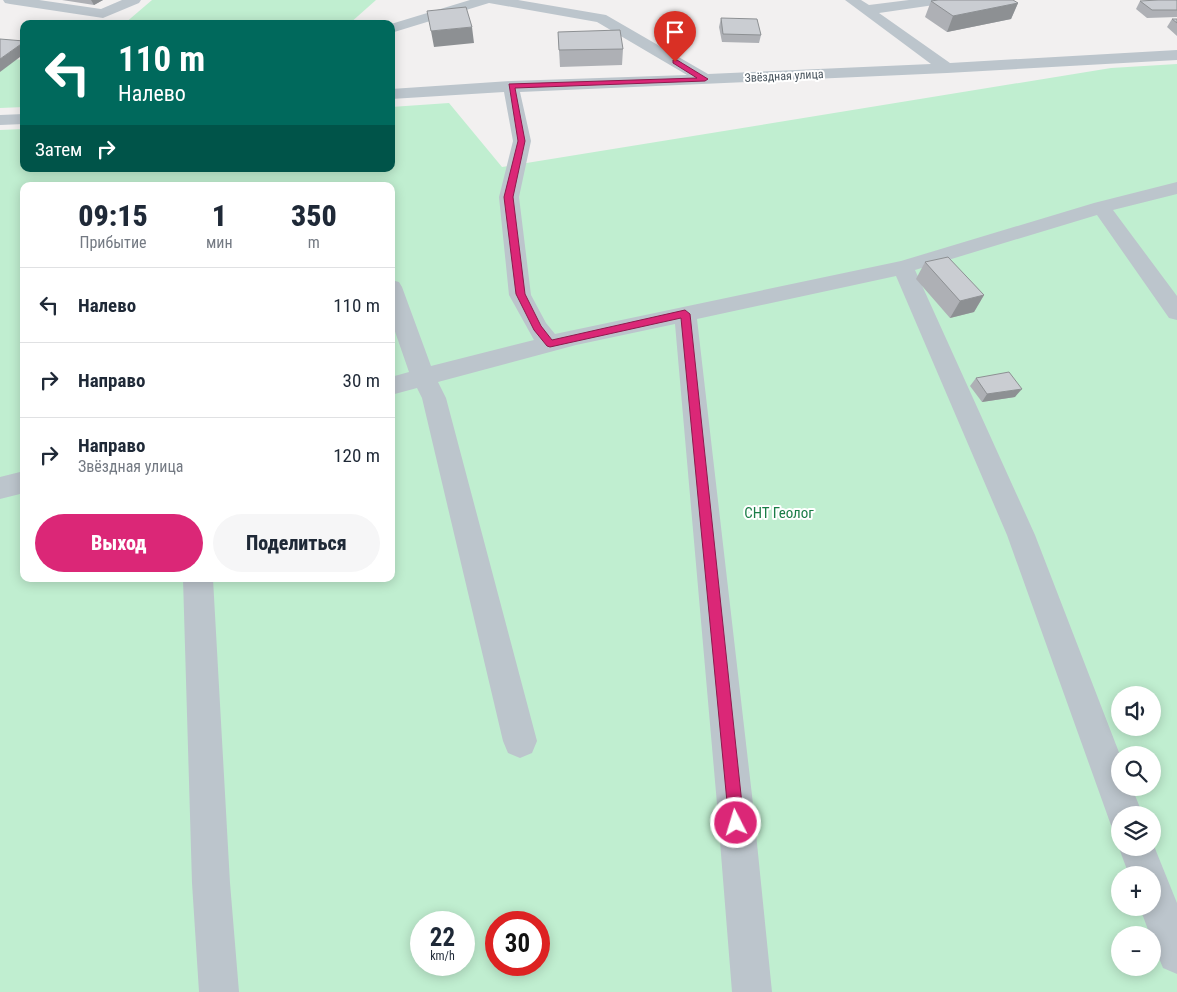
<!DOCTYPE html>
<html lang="ru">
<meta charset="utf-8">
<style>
:root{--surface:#fff;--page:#f6f6f7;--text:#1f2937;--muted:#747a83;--line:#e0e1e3;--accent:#db2777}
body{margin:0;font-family:"Roboto Condensed",sans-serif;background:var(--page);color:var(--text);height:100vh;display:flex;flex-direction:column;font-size:19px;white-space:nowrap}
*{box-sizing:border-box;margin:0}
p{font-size:16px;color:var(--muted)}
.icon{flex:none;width:28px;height:28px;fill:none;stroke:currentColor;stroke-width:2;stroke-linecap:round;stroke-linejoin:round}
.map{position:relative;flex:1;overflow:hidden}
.panel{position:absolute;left:20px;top:182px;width:375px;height:400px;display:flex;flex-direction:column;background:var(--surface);border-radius:10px;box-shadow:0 2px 12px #0003}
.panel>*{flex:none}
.top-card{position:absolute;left:20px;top:20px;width:375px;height:152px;border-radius:10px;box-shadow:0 2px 12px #0003;background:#00695c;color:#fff;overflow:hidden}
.tools{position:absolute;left:1111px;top:686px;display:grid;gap:10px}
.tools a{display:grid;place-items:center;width:50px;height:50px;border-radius:50%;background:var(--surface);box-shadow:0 2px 12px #0003;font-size:25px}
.speed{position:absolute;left:410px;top:911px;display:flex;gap:10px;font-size:25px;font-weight:700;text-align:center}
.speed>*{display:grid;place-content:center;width:65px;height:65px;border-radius:50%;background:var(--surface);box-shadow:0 2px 12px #0003;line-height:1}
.speed small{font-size:12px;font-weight:400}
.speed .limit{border:8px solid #d22;background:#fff;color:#111}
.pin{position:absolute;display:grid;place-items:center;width:42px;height:42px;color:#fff;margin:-51px -21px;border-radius:50% 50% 50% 0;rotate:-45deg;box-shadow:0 0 5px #0007}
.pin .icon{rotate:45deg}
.me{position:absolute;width:55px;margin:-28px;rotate:355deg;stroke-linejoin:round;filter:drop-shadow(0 0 4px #0008)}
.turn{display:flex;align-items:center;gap:18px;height:105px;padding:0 15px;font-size:22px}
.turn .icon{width:65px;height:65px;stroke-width:2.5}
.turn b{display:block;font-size:35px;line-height:42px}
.then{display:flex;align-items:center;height:48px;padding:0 15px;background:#0003;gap:10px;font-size:19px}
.eta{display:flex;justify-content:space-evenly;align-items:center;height:85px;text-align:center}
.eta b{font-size:30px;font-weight:800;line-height:35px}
.button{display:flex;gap:10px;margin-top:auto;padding:10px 15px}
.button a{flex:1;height:58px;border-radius:30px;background:var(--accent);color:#fff;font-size:20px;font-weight:800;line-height:58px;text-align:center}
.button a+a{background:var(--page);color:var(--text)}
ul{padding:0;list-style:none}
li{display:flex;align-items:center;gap:15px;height:75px;padding:0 15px;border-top:1px solid var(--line)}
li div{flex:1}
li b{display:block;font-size:19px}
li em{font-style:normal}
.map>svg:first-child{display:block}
.green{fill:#c0eed0;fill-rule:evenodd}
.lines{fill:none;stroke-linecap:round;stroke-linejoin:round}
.minor{fill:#bcc5cc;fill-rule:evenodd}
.wall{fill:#aeb0b5}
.shaded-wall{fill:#8d9093}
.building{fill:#cacdd2;stroke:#8d9093}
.route{fill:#db2777;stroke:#8e194d}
.labels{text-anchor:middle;stroke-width:4;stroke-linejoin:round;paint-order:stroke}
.far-street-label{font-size:12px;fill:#48545d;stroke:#fff}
.park-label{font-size:15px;fill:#1a7d47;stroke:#fff}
</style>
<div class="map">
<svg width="1177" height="992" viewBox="0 0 1177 992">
<rect width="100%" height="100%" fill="#f2f0f0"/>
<g class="green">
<path d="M152 0H376L349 24H124Z"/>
<path d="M0 58 24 60V107L0 108Z"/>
<path d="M1177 64V992H0V130L24 129V169H391V107L449 103 502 167 1111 68ZM24 186H391V579H24ZM1120 695H1152V728H1120ZM1120 755H1152V788H1120ZM1120 815H1152V848H1120ZM1120 875H1152V908H1120ZM421 922H464V965H421ZM496 922H539V965H496ZM1120 935H1152V968H1120Z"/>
</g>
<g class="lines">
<g class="minor">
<path d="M3 0H39L101 9 122 0H141L139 3 103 18 10 4 5 3Z"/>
<path d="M470 0H518L606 15 708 74 931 64 845 0H861L869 5 909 0H948L946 3 941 4 879 13 950 63 1177 50V60L947 73 520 92 531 141 519 197 531 295 546 323 555 334 901 261 1094 203 1177 182V194L1113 210 1177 296V320L1169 318 1097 215 915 270 1035 535 1120 755V788H1132L1143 815H1120V831L1112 828 1007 535 896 276 697 319 753 804 772 992H732L717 804 675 324 576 345 438 382 446 398 537 741 532 753 520 758 508 753 503 741 422 398 417 388 391 395V377L409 372 391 320V280L399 282 402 287 431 366 534 340 509 295 499 197 513 141 504 92 391 99V89L511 81 687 75 597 22 489 3 391 33V24Z"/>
<path d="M24 114V124L0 125V115Z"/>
<path d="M24 471V493L0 499V477Z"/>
<path d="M183 579H213L230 883 239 992H199L192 883Z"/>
<path d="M1152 841 1177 903V974L1163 968 1152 941V935H1150L1140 908H1152V875H1129L1119 848 1120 844V848H1152Z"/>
</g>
</g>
<g class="wall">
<path d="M62 0H103L94 5Z"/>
<path d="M1177 0V17L1147 18 1136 9 1140 1Z"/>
<path d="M931 1 1018 3 1011 19 947 32 925 17Z"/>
<path d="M721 18 761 35 759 43 722 42 719 27Z"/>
<path d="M1172 19H1177V36L1167 27Z"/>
<path d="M558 32 623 49 622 65 560 67Z"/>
<path d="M925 262 984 295 974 312 950 318 916 279Z"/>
<path d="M976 378 1015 397 982 402 970 386Z"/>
</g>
<g class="shaded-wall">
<path d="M91 0H103L94 5Z"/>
<path d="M1018 3 1011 19 947 32 953 16Z"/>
<path d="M472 27 474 43 434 47 431 31Z"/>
<path d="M24 42V54L0 72V59Z"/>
<path d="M984 295 974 312 950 318 960 301Z"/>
<path d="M1022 389 1015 397 982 402 987 394Z"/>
</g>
<g class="building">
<path d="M938 0H1013L1018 3 953 16 931 1Z"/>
<path d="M1158 0H1177V10H1152L1140 1Z"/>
<path d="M466 7 472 27 431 31 427 11Z"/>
<path d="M721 18 757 19 761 35 723 34Z"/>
<path d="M1172 19H1177V23Z"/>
<path d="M620 30 623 49 559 50 558 32Z"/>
<path d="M0 39 24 41V42L0 59Z"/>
<path d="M948 257 984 295 960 301 925 262Z"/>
<path d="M1009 372 1022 389 987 394 976 378Z"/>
</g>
<path class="route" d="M673 60H677L708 79 705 81 515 88 525 141 513 197 525 294 541 326 552 340 685 310 690 314 744 823 742 828 736 830 731 828 729 823 681 318 550 347 547 346 534 330 516 294 504 197 518 141 509 84 697 78 673 63Z"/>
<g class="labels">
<g class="far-street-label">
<text transform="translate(784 76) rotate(-3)" y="4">Звёздная улица</text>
</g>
<g class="park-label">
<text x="779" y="518">СНТ Геолог</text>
</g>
</g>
</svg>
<div class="tools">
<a><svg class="icon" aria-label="sound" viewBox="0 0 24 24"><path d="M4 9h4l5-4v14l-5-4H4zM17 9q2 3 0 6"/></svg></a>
<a><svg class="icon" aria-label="search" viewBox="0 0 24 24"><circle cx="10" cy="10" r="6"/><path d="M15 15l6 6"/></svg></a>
<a><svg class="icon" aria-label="layers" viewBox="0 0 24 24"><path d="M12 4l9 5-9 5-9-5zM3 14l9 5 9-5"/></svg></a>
<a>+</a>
<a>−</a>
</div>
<div class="speed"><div>22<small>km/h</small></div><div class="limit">30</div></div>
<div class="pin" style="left:675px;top:62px;background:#d93025"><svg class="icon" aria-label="arrive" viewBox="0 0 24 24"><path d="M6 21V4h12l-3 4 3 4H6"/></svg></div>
<svg class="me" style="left:736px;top:823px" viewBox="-20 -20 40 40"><circle r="17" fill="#db2777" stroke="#fff" stroke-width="3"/><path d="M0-11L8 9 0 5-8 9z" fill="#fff"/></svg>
<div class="top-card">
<div class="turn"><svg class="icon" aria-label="left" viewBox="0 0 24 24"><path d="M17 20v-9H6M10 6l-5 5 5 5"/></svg><div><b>110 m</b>Налево</div></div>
<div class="then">Затем<svg class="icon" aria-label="right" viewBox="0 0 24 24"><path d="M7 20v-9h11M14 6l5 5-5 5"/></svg></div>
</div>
<section class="panel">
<div class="eta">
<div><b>09:15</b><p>Прибытие</p></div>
<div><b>1</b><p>мин</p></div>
<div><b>350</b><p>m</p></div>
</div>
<ul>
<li><svg class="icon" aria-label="left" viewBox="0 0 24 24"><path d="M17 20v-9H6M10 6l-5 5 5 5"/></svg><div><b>Налево</b></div><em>110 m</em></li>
<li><svg class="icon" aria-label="right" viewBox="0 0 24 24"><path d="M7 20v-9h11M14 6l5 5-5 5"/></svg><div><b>Направо</b></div><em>30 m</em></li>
<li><svg class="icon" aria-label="right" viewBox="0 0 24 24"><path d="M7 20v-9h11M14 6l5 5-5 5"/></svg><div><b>Направо</b><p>Звёздная улица</p></div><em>120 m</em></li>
</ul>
<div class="button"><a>Выход</a><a>Поделиться</a></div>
</section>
</div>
